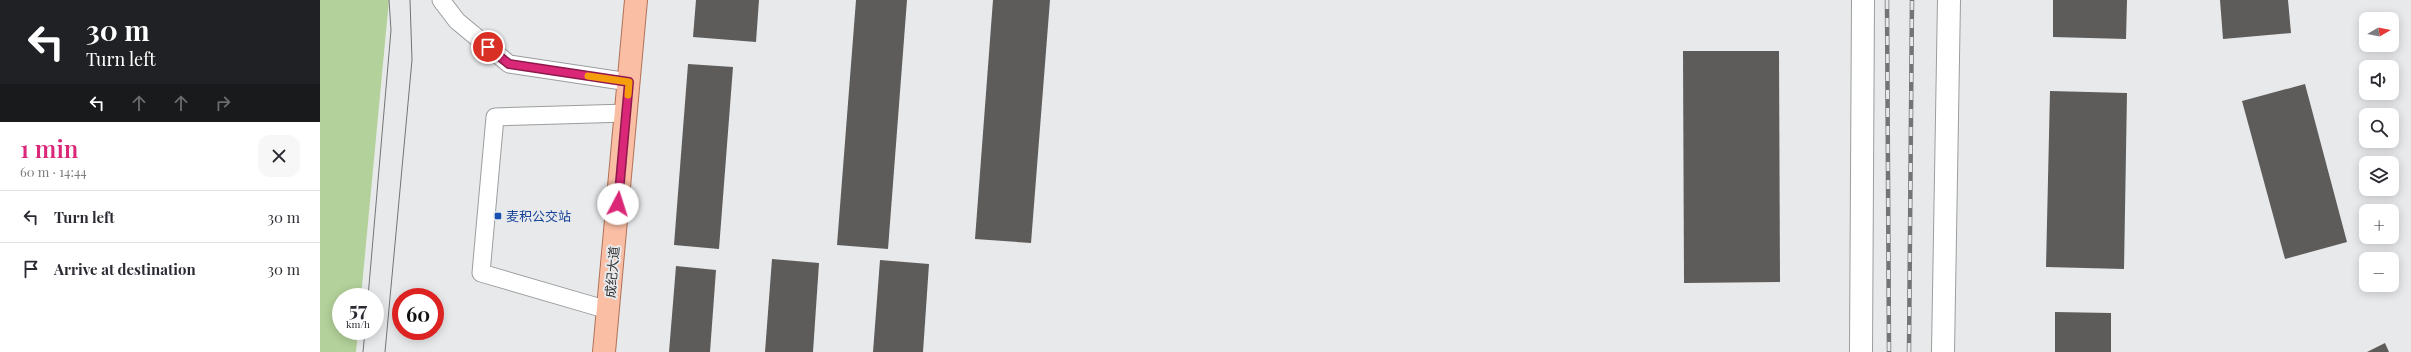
<!DOCTYPE html>
<meta charset="utf-8">
<style>
:root{--surface:#fff;--page:#f7f7f7;--text:#2b2b33;--muted:#7c7c81;--line:#e1e1e2;--accent:#db2777}
body{margin:0;font-family:"Playfair Display","Noto Sans SC",serif;background:var(--page);color:var(--text);height:100vh;display:flex;flex-direction:column;font-size:15px;white-space:nowrap}
*{box-sizing:border-box;margin:0}
p{font-size:13px;color:var(--muted)}
.icon{flex:none;width:22px;height:22px;fill:none;stroke:currentColor;stroke-width:2;stroke-linecap:round;stroke-linejoin:round}
.map{position:relative;flex:1;overflow:hidden}
.drawer{display:flex;flex-direction:column;background:var(--surface);width:320px}
.drawer>*{flex:none}
.hud{background:#202124;color:#fff;overflow:hidden}
.needle{width:26px;rotate:81deg}
.tools{position:absolute;left:2039px;top:12px;display:grid;gap:8px}
.tools a{display:grid;place-items:center;width:40px;height:40px;border-radius:8px;background:var(--surface);box-shadow:0 2px 10px #0003;font-size:20px}
.speed{position:absolute;left:12px;top:288px;display:flex;gap:8px;font-size:20px;font-weight:700;text-align:center}
.speed>*{display:grid;place-content:center;width:52px;height:52px;border-radius:50%;background:var(--surface);box-shadow:0 2px 10px #0003;line-height:1}
.speed small{font-size:10px;font-weight:400}
.speed .limit{border:6px solid #d22;background:#fff;color:#111}
.pin{position:absolute;display:grid;place-items:center;width:34px;height:34px;color:#fff;margin:-17px;border:2px solid #fff;border-radius:50%;box-shadow:0 1px 4px #0007}
.me{position:absolute;width:44px;margin:-22px;rotate:5deg;stroke-linejoin:round;filter:drop-shadow(0 0 3px #0008)}
.turn{display:flex;align-items:center;gap:14px;height:84px;padding:0 20px;font-size:18px}
.turn .icon{width:52px;height:52px;stroke-width:2.5}
.turn b{display:block;font-size:28px;line-height:34px}
.lanes{display:flex;align-items:center;height:38px;padding:0 20px;background:#0003;justify-content:center;gap:20px;direction:ltr}
.lanes .off{opacity:.35}
.round{display:grid;place-items:center;flex:none;width:42px;height:42px;border-radius:12px;background:var(--page)}
.summary{display:flex;align-items:center;justify-content:space-between;height:68px;padding:0 20px}
h1{font-size:24px;font-weight:600;line-height:30px;color:var(--accent)}
ul{padding:0;list-style:none}
li{display:flex;align-items:center;gap:12px;height:52px;padding:0 20px;border-top:1px solid var(--line)}
li div{flex:1}
li b{display:block;font-size:15px}
li em{font-style:normal}
main{display:flex;flex:1;min-height:0}
.map>svg:first-child{display:block}
.green{fill:#b3d19a}
.building{fill:#5d5c5b}
.lines{fill:none;stroke-linecap:round;stroke-linejoin:round}
.service-casing{stroke:#9b9d9e;stroke-width:19}
.minor-casing{stroke:#9b9d9e;stroke-width:24}
.primary-casing{stroke:#b17156;stroke-width:24}
.service{stroke:#fff;stroke-width:17}
.minor{stroke:#fff;stroke-width:22}
.primary{stroke:#fabea4;stroke-width:22}
.tram{stroke:#737475;stroke-width:1}
.rail-casing{stroke:#737475;stroke-width:4.5}
.rail{stroke:#e8e9eb;stroke-width:3;stroke-dasharray:9;stroke-linecap:butt}
.route-casing{stroke:#8e194d;stroke-width:10}
.route{stroke:#db2777;stroke-width:7}
.slow{stroke:#f59e0b;stroke-width:7}
.transit-dot{fill:#1a4fb4;stroke:#e8e9eb;stroke-width:1.5}
.labels{text-anchor:middle;stroke-width:4;stroke-linejoin:round;paint-order:stroke}
.transit-label{font-size:13px;fill:#164399;stroke:#e8e9eb;text-anchor:start}
.street-label{font-size:13px;fill:#323334;stroke:#e8e9eb}
</style>
<main>
<section class="drawer">
<div class="hud">
<div class="turn"><svg class="icon" aria-label="left" viewBox="0 0 24 24"><path d="M17 20v-9H6M10 6l-5 5 5 5"/></svg><div><b>30 m</b>Turn left</div></div>
<div class="lanes"><svg class="icon" aria-label="left" viewBox="0 0 24 24"><path d="M17 20v-9H6M10 6l-5 5 5 5"/></svg><svg class="icon off" aria-label="ahead" viewBox="0 0 24 24"><path d="M12 20V5M6 11l6-6 6 6"/></svg><svg class="icon off" aria-label="ahead" viewBox="0 0 24 24"><path d="M12 20V5M6 11l6-6 6 6"/></svg><svg class="icon off" aria-label="right" viewBox="0 0 24 24"><path d="M7 20v-9h11M14 6l5 5-5 5"/></svg></div>
</div>
<div class="summary"><div><h1>1 min</h1><p>60 m · 14:44</p></div><a class="round"><svg class="icon" aria-label="close" viewBox="0 0 24 24"><path d="M6 6l12 12M18 6L6 18"/></svg></a></div>
<ul>
<li><svg class="icon" aria-label="left" viewBox="0 0 24 24"><path d="M17 20v-9H6M10 6l-5 5 5 5"/></svg><div><b>Turn left</b></div><em>30 m</em></li>
<li><svg class="icon" aria-label="arrive" viewBox="0 0 24 24"><path d="M6 21V4h12l-3 4 3 4H6"/></svg><div><b>Arrive at destination</b></div><em>30 m</em></li>
</ul>
</section>
<div class="map">
<svg width="2091" height="352" viewBox="0 0 2091 352">
<rect width="100%" height="100%" fill="#e8e9eb"/>
<path class="green" d="M0 0H69L41 297H21V331H38L36 352H0Z"/>
<g class="building">
<path d="M376 0H439L436 42 373 37Z"/>
<path d="M536 0H587L568 249 517 245Z"/>
<path d="M673 0H730L711 243 655 239Z"/>
<path d="M1733 0H1807L1806 39 1733 37Z"/>
<path d="M1900 0H1968L1971 33 1903 39Z"/>
<path d="M1363 51H1459L1460 282 1364 283Z"/>
<path d="M368 64 413 67 399 249 354 245Z"/>
<path d="M1985 84 2027 242 1965 259 1922 101Z"/>
<path d="M1730 91 1807 93 1804 269 1726 267Z"/>
<path d="M452 259 499 263 493 352H445Z"/>
<path d="M560 260 609 264 603 352H553Z"/>
<path d="M356 266 396 270 390 352H349Z"/>
<path d="M1735 312 1791 313V352H1735Z"/>
<path d="M2065 343 2069 352H2047Z"/>
</g>
<g class="lines">
<defs>
<g id="service">
<path d="M121 0 137 21 189 64 309 82"/>
<path d="M288 310 161 273 175 117 307 113"/>
</g>
<g id="minor">
<path d="M1541 352 1543 0"/>
<path d="M1623 352 1629 0"/>
</g>
<path id="primary" d="M284 352 316 0"/>
</defs>
<use href="#service" class="service-casing"/>
<use href="#minor" class="minor-casing"/>
<use href="#primary" class="primary-casing"/>
<use href="#service" class="service"/>
<use href="#minor" class="minor"/>
<use href="#primary" class="primary"/>
<g class="tram">
<path d="M48 297 71 30 69 0"/>
<path d="M43 352 45 331"/>
<path d="M65 352 92 60 90 0"/>
</g>
<defs>
<g id="rail">
<path d="M1567 0 1569 352"/>
<path d="M1589 352 1592 0"/>
</g>
</defs>
<use href="#rail" class="rail-casing"/>
<use href="#rail" class="rail"/>
</g>
<g class="lines">
<defs>
<path id="route" d="M168 47 189 64 309 82 298 204"/>
</defs>
<use href="#route" class="route-casing"/>
<use href="#route" class="route"/>
<path class="slow" d="M268 76 309 82 308 95"/>
</g>
<rect class="transit-dot" x="174" y="212" width="8" height="8" rx="2"/>
<g class="labels">
<g class="transit-label">
<text x="186" y="221">麦积公交站</text>
</g>
<g class="street-label">
<text transform="translate(292 272) rotate(-85)" y="5">成纪大道</text>
</g>
</g>
</svg>
<div class="tools">
<a><svg class="needle" viewBox="-14 -14 28 28"><path d="M0-13l5 13h-10z" fill="#e53935"/><path d="M0 13l5-13h-10z" fill="#7c7c81"/></svg></a>
<a><svg class="icon" aria-label="sound" viewBox="0 0 24 24"><path d="M4 9h4l5-4v14l-5-4H4zM17 9q2 3 0 6"/></svg></a>
<a><svg class="icon" aria-label="search" viewBox="0 0 24 24"><circle cx="10" cy="10" r="6"/><path d="M15 15l6 6"/></svg></a>
<a><svg class="icon" aria-label="layers" viewBox="0 0 24 24"><path d="M12 4l9 5-9 5-9-5zM3 14l9 5 9-5"/></svg></a>
<a>+</a>
<a>−</a>
</div>
<div class="speed"><div>57<small>km/h</small></div><div class="limit">60</div></div>
<div class="pin" style="left:168px;top:47px;background:#d93025"><svg class="icon" aria-label="arrive" viewBox="0 0 24 24"><path d="M6 21V4h12l-3 4 3 4H6"/></svg></div>
<svg class="me" style="left:298px;top:204px" viewBox="-20 -20 40 40"><circle r="19" fill="#fff"/><path d="M0-13L10 11 0 6-10 11z" fill="#db2777"/></svg>
</div>
</main>
